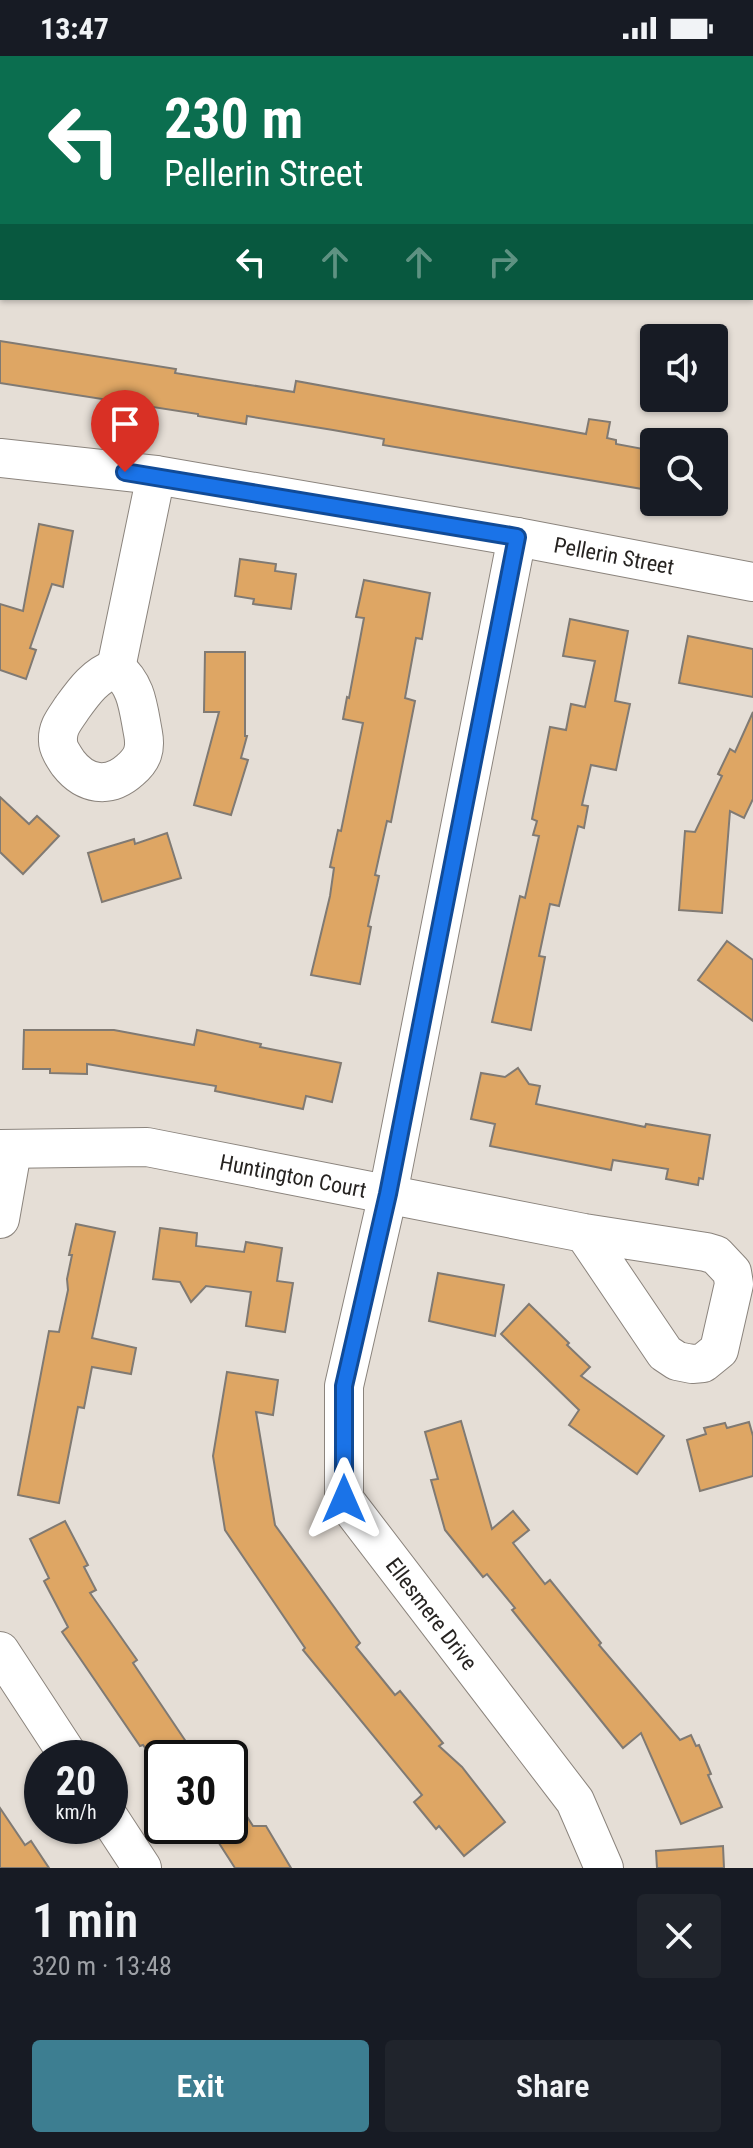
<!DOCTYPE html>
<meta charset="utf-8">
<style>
:root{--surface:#171b24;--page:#20242c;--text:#f1f3f6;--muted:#9ea1a6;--accent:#3d7e91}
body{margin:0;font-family:"Roboto Condensed",sans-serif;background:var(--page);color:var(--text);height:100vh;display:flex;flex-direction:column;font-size:30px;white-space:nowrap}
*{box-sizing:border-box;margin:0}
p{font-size:26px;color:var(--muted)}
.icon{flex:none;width:44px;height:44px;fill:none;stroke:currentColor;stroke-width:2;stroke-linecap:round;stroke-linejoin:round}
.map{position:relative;height:1812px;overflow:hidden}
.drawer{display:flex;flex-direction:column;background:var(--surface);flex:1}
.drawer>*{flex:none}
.hud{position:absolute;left:0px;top:0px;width:754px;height:244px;box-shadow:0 2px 6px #0004;background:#0b6e4f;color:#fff;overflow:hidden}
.controls{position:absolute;left:640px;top:268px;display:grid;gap:16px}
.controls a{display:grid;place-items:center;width:88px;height:88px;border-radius:8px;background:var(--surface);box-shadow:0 2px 6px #0004;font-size:40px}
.speed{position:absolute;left:24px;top:1684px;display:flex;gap:16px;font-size:40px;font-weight:700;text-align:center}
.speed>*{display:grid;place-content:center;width:104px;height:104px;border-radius:50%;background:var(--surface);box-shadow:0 2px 6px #0004;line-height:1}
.speed small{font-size:20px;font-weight:400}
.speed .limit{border:4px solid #111;border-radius:12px;background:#fff;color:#111}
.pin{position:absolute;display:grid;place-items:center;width:68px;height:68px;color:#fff;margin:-82px -34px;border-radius:50% 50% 50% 0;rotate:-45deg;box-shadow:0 0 8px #0007}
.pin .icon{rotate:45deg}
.me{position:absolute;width:88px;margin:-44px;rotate:0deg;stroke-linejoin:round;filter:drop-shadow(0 0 6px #0008)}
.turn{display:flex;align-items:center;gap:28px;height:168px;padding:0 32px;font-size:36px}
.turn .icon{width:104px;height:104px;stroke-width:2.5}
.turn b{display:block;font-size:56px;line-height:68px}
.lanes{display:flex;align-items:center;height:76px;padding:0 32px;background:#0003;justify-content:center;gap:40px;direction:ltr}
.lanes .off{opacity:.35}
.round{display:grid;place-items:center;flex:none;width:84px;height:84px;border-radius:8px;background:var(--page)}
.headline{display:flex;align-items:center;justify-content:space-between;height:136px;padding:0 32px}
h1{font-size:48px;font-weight:600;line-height:60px}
.action{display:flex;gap:16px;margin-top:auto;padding:16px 32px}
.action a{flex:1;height:92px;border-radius:8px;background:var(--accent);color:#fff;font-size:32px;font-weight:600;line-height:92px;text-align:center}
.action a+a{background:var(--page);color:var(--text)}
.status{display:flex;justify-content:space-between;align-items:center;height:56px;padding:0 40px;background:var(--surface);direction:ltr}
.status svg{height:22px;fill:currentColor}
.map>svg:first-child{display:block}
.building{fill:#dea664;stroke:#807a73;stroke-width:2}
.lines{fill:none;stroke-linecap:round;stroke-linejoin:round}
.minor-casing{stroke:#8b847d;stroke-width:40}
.minor{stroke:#fff;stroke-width:38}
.route-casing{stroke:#114b97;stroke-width:20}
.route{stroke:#1a73e8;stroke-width:14}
.labels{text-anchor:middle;stroke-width:6;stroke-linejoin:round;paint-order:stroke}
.street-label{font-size:22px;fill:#262321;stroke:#e5ded6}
</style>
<div class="status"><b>13:47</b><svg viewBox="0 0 49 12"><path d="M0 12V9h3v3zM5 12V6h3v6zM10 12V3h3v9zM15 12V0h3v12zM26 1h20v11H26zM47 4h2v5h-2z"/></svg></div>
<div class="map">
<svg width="753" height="1812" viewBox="0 0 753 1812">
<rect width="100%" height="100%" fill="#e5ded6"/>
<g class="building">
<path d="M0 285 176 313 175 317 294 336 296 325 586 378 589 363 610 366 607 382 616 384V388L654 395V435L383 389 384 383 333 374 247 360 246 368 198 360V358L0 327Z"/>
<path d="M39 468 73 475 63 531 52 528 30 592 36 594 26 623 0 614V548L23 555Z"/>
<path d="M240 503 276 508 275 515 296 518 291 553 253 548 254 543 235 540Z"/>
<path d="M364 524 430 537 422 583 416 582 405 642 415 645 391 766 387 765 375 819 379 820 368 870 371 871 360 928 311 919 330 840 334 812 330 811 338 774 341 775 363 667 343 663 347 641 349 642 364 562 356 561Z"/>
<path d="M570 563 628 575 615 645 630 648 616 714 591 709 582 749 588 750 584 772 578 770 559 850 550 848 539 900 545 901 531 974 492 966 520 840 525 842 539 780 533 779 537 765 532 763 550 671 566 674 571 648 585 651 595 605 563 600Z"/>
<path d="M688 580 753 593V641L679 627Z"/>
<path d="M205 596H245V680H247L241 702 248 704 231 759 194 749 219 656H204Z"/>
<path d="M753 656V743L744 762 730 755 722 857 679 854 685 775 695 776 722 720 718 718 730 693 735 696Z"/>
<path d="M0 741 29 768 37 760 59 780 23 818 0 796Z"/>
<path d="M167 777 181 822 102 846 88 797 134 783 135 788Z"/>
<path d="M727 885 753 904V965L698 924Z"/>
<path d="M24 974H114L194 989 197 974 261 988 260 991 341 1007 332 1046 306 1040 303 1053 215 1035 216 1030 87 1008V1018L50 1017V1013H23Z"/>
<path d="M518 1012 529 1028 540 1030 536 1048 645 1071 646 1068 710 1079 703 1123 699 1122 698 1129 666 1123 668 1113 613 1104 611 1114 490 1090 495 1068 471 1063 481 1017 505 1021Z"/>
<path d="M76 1168 115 1176 92 1282 136 1292 131 1318 92 1311 84 1352 78 1351 59 1447 18 1439 49 1275 59 1276 68 1234 67 1223 72 1199H69Z"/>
<path d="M160 1172 197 1177 196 1190 244 1196 246 1186 282 1192 277 1225 293 1227 285 1276 246 1270 251 1236 206 1230 191 1246 180 1226 153 1223Z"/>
<path d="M438 1217 504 1229 495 1280 429 1265Z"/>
<path d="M529 1248 569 1287 567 1289 590 1311 581 1320 664 1380 637 1418 569 1369 579 1354 501 1278Z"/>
<path d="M227 1316 278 1324 273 1359 256 1356 275 1469 360 1587 356 1591 395 1639 400 1635 443 1687 439 1690 462 1711 505 1766 464 1800 439 1770 436 1773 414 1746 422 1739 303 1594 305 1592 225 1474 213 1400Z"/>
<path d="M461 1365 492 1473 513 1455 529 1474 513 1487 545 1528 550 1524 601 1587 599 1589 680 1684 691 1679 696 1690 699 1689 711 1718 708 1719 722 1751 681 1768 641 1677 623 1692 512 1554 515 1552 487 1518 483 1521 445 1474 431 1424 438 1423 425 1376Z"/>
<path d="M749 1366 753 1380V1420L700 1435 687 1384 706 1378 704 1372 725 1367 727 1372Z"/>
<path d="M65 1465 88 1509 84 1511 96 1534 90 1537 137 1604 133 1607 197 1702H162L156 1707 143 1689 140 1690 62 1576 68 1571 44 1525 49 1522 30 1483Z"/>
<path d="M230 1734 253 1770H266L291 1812H235L208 1770H230Z"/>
<path d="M0 1752 25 1789 31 1785 49 1812H0Z"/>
<path d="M723 1790 724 1812H657L656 1795Z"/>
</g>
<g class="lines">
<defs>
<g id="minor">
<path d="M666 0 676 2"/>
<path d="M371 2V0"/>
<path d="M752 17H753"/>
<path d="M0 32H2"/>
<path id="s1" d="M0 402 156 419 517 481 753 526"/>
<path id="s2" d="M517 481 388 1138 344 1330V1443L575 1745 604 1812"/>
<path d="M116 612C137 629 138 651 143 677 146 693 143 703 130 714 109 733 85 729 68 707 64 701 58 692 58 685 57 671 65 663 72 652 85 634 95 620 116 612Z"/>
<path d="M116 612 156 419"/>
<path id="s3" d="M0 1093 147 1091 584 1177 706 1196 716 1199 732 1216 734 1228 719 1294 703 1307 692 1308 677 1305 665 1297 584 1177"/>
<path d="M0 1163 12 1095"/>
<path d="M0 1595 70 1702"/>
<path d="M110 1763 142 1812"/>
</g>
</defs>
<use href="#minor" class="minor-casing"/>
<use href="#minor" class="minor"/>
</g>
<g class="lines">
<defs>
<path id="route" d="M125 416 517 481 388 1138 344 1330V1443"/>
</defs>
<use href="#route" class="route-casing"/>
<use href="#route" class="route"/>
</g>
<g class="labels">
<g class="street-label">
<text dy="8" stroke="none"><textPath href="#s1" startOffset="622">Pellerin Street</textPath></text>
<text dy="8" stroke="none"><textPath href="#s3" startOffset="296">Huntington Court</textPath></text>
<text dy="8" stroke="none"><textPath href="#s2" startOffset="1124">Ellesmere Drive</textPath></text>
</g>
</g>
</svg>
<div class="controls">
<a><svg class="icon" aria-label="sound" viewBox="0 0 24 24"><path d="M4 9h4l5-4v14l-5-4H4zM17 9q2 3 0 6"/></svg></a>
<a><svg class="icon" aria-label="search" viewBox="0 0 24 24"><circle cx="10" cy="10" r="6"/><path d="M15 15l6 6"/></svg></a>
</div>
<div class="speed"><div>20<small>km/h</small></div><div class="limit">30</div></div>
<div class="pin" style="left:125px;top:416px;background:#d93025"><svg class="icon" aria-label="arrive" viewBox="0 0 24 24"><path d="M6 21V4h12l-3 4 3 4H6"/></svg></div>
<svg class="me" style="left:344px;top:1443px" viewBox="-20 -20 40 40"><path d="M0-17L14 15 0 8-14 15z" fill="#1a73e8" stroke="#fff" stroke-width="4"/></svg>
<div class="hud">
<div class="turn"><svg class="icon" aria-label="left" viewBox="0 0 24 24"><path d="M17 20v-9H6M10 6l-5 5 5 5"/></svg><div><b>230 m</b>Pellerin Street</div></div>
<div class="lanes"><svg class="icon" aria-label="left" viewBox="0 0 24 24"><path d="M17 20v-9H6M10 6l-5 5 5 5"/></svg><svg class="icon off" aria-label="ahead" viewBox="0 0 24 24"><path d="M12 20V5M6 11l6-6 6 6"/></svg><svg class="icon off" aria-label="ahead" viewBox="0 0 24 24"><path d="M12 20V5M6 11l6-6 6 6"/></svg><svg class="icon off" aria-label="right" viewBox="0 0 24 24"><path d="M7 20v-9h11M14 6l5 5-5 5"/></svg></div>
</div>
</div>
<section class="drawer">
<div class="headline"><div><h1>1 min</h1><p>320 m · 13:48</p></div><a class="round"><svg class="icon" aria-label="close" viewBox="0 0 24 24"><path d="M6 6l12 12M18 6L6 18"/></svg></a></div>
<div class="action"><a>Exit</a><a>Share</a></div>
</section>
